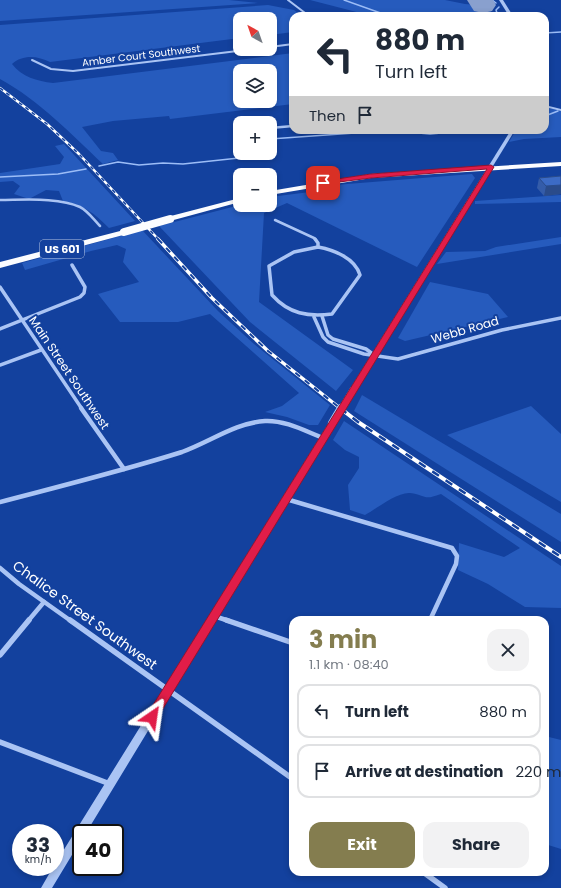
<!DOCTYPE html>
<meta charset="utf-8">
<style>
:root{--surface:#fff;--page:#f2f2f3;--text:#1f2937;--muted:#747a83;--line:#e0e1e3;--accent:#847d4f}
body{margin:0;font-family:Poppins,sans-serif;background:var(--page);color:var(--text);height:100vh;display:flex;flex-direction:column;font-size:15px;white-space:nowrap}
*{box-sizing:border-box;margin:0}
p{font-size:13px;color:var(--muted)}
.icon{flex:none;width:22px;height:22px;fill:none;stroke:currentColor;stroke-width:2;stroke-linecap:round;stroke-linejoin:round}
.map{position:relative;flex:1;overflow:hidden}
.panel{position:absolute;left:289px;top:616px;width:260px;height:260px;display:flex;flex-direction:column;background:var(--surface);border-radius:12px;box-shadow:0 2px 6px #0003}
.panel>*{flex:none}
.top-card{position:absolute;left:289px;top:12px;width:260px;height:122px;border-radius:12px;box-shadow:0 2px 6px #0003;background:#fff;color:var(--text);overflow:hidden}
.needle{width:26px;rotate:320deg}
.fabs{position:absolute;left:233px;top:12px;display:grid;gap:8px}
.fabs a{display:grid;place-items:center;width:44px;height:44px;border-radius:8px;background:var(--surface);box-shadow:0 2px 6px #0003;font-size:20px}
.speed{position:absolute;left:12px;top:824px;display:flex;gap:8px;font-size:20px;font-weight:700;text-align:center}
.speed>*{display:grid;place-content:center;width:52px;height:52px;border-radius:50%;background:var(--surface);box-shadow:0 2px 6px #0003;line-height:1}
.speed small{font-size:10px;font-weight:400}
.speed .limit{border:2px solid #111;border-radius:6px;background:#fff;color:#111}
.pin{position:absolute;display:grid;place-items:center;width:34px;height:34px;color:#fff;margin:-17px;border-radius:8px;box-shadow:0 2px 6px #0006}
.me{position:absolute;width:44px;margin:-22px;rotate:32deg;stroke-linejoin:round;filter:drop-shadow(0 0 3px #0008)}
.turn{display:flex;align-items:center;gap:14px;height:84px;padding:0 20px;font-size:18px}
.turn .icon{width:52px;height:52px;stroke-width:2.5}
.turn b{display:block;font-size:28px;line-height:34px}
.then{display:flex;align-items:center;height:38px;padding:0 20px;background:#0003;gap:8px;font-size:15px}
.round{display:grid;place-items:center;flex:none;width:42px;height:42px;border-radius:12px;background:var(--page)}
.head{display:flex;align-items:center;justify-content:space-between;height:68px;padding:0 20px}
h1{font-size:24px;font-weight:700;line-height:30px;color:var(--accent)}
.button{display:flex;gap:8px;margin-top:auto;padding:8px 20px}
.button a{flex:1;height:46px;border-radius:12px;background:var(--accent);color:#fff;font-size:16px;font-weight:700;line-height:46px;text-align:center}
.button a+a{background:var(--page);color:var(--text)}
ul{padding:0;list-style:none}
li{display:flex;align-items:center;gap:12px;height:54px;margin:0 8px 6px;padding:0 12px;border:2px solid var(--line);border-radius:12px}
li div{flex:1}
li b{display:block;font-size:15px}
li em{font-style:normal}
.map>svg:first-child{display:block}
.green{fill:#265bbd;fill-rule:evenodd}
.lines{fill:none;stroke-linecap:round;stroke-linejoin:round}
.stream{stroke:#9cbdf7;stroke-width:1.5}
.runway{fill:#89a0ce;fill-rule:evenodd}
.minor-far4{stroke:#aac4f4;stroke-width:2}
.minor-far3{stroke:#aac4f4;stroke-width:2.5}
.minor-far2{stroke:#aac4f4;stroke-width:3.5}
.minor-far1{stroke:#aac4f4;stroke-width:4.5}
.minor{stroke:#aac4f4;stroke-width:5.5}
.tertiary{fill:#aac4f4;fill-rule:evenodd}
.trunk{fill:#fbfcff;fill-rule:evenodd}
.rail-far2-casing{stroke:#fff;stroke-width:2.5}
.rail-far1-casing{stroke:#fff;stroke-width:3.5}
.rail-casing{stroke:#fff;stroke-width:4}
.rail-far2{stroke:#13419e;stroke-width:1.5;stroke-dasharray:4;stroke-linecap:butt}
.rail-far1{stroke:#13419e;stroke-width:2;stroke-dasharray:6;stroke-linecap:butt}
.rail{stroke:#13419e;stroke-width:2.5;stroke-dasharray:8;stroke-linecap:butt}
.tertiary-bridge-far1{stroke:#aac4f4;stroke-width:6}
.tertiary-bridge{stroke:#aac4f4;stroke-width:8}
.trunk-bridge{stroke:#fbfcff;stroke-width:8}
.wall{fill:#345ca9}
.shaded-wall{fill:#2a4b8a}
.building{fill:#3c6bc5;stroke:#2a4b8a}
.route{fill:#e11d48;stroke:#92132f}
.labels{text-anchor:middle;stroke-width:4;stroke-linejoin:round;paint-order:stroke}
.far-street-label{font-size:10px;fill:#fff;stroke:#13419e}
.shield{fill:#13419e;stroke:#b8c6e2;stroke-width:1}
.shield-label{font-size:11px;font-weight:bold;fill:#fff}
.street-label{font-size:12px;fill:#fff;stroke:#13419e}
.near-street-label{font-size:14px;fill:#fff;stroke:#13419e}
</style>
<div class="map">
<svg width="561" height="888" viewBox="0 0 561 888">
<rect width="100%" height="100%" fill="#13419e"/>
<g class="green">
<path d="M0 0H229L258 3 0 21Z"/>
<path d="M310 0H445L465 4 488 6 493 16H372Z"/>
<path d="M268 5 294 10 302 16H293V32L270 35V19H240V38L50 62C38 56 23 54 12 64 22 77 37 81 53 83L293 53V104L170 119 169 116 113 121 82 127 101 151 113 153 118 160 103 164C70 133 40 101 0 79V25ZM240 71H270V101H240Z"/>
<path d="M545 107 561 111V137L524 139 509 142 516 130H545Z"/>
<path d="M64 144 135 221 109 228C95 214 83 204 63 201L59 191 46 190 29 199 14 194 20 186 13 181 0 182V173L60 164 64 157 55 146Z"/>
<path d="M472 174 475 178 417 267 287 203 264 213 259 302 353 370 336 391 250 322 159 226 240 205H270V197L326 190 335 185Z"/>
<path d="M561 195V202L475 204V201Z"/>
<path d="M142 230 218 311 254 344 330 405 318 425H309L287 417 265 412 282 406 299 393 210 314 178 322H120L98 294 139 282 123 262 126 249 117 245 91 251 25 270 22 263Z"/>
<path d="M561 237V244L437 264 446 252 485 251 496 247Z"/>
<path d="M430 282 488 294 508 317 405 341 398 338Z"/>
<path d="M362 395 561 514V542L354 411Z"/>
<path d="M531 406 561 434V502L447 435Z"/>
<path d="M344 421 561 566V608L525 607 488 584 458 570 459 543 504 557 520 548 441 494C422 501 427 495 410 493 397 492 376 509 365 515L350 510 348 485 359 468V457L345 450 333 440Z"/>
<path d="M545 736 561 740V849L545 844Z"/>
</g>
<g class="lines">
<g class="stream">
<path d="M344 0 389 16"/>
<path d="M492 0 496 3"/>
<path d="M498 16 496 10 499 7"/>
<path d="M545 33 561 32"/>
<path d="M545 116 558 111"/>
<path d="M372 131 383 130 430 134 477 130"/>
<path d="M270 139 369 132"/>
<path d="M99 166 118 162 139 165 163 163 183 164 239 158 247 155 248 153"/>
<path d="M0 177 58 174 86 169"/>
</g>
<path class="runway" d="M467 0H493L496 5 492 11 483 13 474 11Z"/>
<g class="minor-far4">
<path d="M288 0 309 16"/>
<path d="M270 47 293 44"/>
<path d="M32 60 51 69 73 71 254 49"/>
</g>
<g class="minor-far3">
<path d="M270 128 293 126"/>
<path d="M0 200C23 200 59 197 80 207 88 211 94 220 100 226"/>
<path d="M275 220 314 238 316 240"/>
</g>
<g class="minor-far2">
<path d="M315 239 318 243V247"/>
<path d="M318 247C334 250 355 258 360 275L332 314C308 317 289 314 272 295L269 266 294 252Z"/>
<path d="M0 287 82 409"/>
<path d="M322 316 328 335 333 339 366 349 374 355"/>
<path d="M314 317 323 337 328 342 364 354 398 359 502 330 561 318"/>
<path d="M0 329 80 297 84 293 85 287 72 265"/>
<path d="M0 365 41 350"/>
</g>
<g class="minor-far1">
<path d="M81 408 124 469"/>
<path d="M286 499 452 548 457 556 456 564 430 620"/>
<path d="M0 502C61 486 122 471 182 452 210 442 235 423 265 421 285 420 305 431 323 438"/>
<path d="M0 568 19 584 71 621"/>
<path d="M214 616 229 621"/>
<path d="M28 621 44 602"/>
</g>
<g class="minor">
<path d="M70 620 293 779"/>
<path d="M226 620 293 643"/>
<path d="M0 655 29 620"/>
<path d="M0 742 110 784"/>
<path d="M423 872 445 888"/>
</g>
<g class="tertiary">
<path d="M499 0H503L513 16H509Z"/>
<path d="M545 105 561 109V111L545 107Z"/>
<path d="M511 130H515L356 389 353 391 351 390 350 389Z"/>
<path d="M330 421H334L335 423 86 833H81V840L52 888H41L53 867H55V864Z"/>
</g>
<g class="trunk">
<path d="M561 162V166L371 178 270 195V191L371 174Z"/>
<path d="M240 198V202L170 221 166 219 167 217Z"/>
<path d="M124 230H127L128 232 127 234 0 268V262Z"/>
</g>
<defs>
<path id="rail-far2" d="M0 88 47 124 79 154 159 240"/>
<path id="rail-far1" d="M158 239 212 298 268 351 341 409"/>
<path id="rail" d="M340 408 358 422 561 557"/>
</defs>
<use href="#rail-far2" class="rail-far2-casing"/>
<use href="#rail-far1" class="rail-far1-casing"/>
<use href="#rail" class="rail-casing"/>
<use href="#rail-far2" class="rail-far2"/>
<use href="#rail-far1" class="rail-far1"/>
<use href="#rail" class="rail"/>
<path class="tertiary-bridge-far1" d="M341 409 353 389"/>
<path class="tertiary-bridge" d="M332 423 341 408"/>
<path class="trunk-bridge" d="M124 232 170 219"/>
</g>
<path class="wall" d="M561 176V194L544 196 537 188 539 178Z"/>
<path class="shaded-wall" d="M561 185V194L544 196 546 186Z"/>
<path class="building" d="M561 176V185L546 186 539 178Z"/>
<path class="route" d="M491 165 494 167 156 720 152 722 148 720 146 717 148 713 487 169 371 178 323 184 319 183 323 181 371 174Z"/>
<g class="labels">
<g class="far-street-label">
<text transform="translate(141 55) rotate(-7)" y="4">Amber Court Southwest</text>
</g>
<rect class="shield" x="40" y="240" width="44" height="18" rx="3"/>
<g class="shield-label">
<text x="62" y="253">US 601</text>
</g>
<g class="street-label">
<text transform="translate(465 330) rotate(-16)" y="4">Webb Road</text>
<text transform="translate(69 373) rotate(56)" y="4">Main Street Southwest</text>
</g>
<g class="near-street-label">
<text transform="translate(85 615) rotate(36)" y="5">Chalice Street Southwest</text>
</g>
</g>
</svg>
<div class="fabs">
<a><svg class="needle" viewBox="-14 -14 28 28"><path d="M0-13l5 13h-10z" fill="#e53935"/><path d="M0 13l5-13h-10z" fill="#747a83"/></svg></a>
<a><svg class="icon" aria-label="layers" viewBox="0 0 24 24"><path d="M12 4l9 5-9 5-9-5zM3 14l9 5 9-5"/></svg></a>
<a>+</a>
<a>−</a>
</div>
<div class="speed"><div>33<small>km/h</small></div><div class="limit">40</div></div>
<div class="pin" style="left:323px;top:183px;background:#d93025"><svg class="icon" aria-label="arrive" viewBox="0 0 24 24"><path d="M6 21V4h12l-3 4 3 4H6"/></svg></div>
<svg class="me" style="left:152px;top:717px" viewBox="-20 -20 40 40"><path d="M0-17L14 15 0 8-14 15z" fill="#e11d48" stroke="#fff" stroke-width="4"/></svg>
<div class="top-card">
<div class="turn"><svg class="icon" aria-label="left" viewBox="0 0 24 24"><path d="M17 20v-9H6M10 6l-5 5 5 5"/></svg><div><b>880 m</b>Turn left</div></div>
<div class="then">Then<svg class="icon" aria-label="arrive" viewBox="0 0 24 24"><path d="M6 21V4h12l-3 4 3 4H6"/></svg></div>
</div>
<section class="panel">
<div class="head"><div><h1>3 min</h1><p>1.1 km · 08:40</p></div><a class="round"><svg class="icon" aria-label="close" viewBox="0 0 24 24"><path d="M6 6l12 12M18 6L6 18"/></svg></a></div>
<ul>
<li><svg class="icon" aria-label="left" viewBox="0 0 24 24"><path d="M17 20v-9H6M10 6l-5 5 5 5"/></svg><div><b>Turn left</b></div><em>880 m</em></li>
<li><svg class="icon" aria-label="arrive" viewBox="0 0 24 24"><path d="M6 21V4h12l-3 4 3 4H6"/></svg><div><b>Arrive at destination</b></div><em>220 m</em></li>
</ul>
<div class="button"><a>Exit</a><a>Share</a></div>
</section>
</div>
